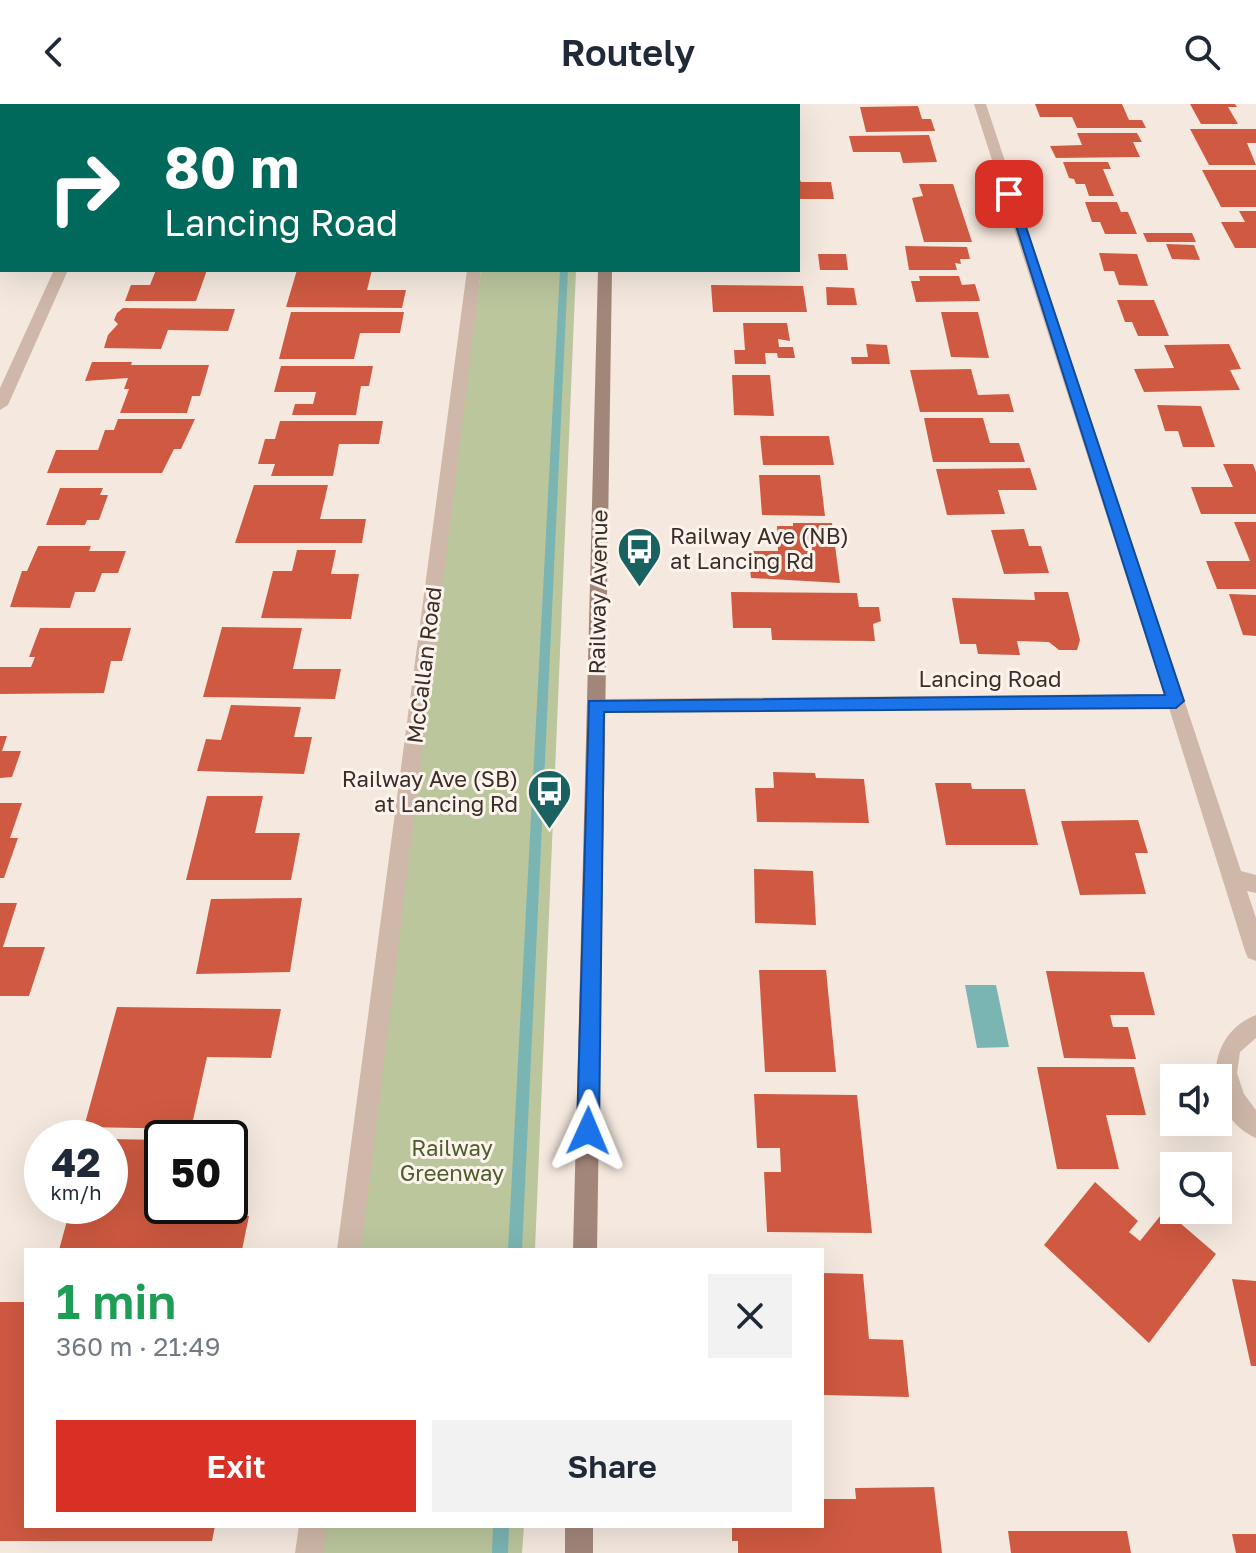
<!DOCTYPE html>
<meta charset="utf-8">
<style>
:root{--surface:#fff;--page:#f2f2f3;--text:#1f2937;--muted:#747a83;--accent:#d93025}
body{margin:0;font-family:"Golos Text",sans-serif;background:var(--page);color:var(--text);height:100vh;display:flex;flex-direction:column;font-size:30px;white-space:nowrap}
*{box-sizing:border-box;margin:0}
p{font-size:26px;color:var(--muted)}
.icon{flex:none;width:44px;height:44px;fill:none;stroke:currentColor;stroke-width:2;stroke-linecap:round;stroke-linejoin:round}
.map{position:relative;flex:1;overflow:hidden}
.panel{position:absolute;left:24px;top:1144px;width:800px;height:280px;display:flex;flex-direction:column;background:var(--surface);border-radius:0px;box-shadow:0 8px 32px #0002}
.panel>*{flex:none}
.guide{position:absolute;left:0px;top:0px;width:800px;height:168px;box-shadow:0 8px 32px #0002;background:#00695c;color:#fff;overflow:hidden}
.fabs{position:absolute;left:1160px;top:960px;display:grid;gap:16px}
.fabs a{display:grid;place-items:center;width:72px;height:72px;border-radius:0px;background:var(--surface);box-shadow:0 8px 32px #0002;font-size:40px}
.speed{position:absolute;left:24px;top:1016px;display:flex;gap:16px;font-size:40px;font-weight:700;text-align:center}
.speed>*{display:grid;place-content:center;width:104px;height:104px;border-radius:50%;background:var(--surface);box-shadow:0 8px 32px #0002;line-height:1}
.speed small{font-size:20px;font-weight:400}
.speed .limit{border:4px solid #111;border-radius:12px;background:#fff;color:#111}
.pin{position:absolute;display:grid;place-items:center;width:68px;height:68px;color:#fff;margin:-34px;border-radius:16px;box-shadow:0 4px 12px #0006}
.me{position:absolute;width:88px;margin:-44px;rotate:1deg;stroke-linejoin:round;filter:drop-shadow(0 0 6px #0008)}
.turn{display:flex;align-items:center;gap:28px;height:168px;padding:0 32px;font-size:36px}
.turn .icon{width:104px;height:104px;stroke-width:2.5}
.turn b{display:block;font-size:56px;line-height:68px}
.round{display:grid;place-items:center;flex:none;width:84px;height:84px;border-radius:0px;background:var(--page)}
.head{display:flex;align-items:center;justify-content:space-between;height:136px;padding:0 32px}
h1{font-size:48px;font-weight:600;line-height:60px;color:#1e9e55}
.primary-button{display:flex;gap:16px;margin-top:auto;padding:16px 32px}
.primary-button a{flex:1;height:92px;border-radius:0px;background:var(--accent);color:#fff;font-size:32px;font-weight:600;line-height:92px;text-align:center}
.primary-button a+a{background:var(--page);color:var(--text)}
header{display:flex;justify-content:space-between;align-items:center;height:104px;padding:0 32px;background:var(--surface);font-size:36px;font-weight:600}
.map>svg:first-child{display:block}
.green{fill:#bbc69d}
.water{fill:#7bb5b3}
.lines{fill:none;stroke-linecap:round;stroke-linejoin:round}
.stream{fill:#7bb5b3;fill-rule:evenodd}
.building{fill:#d05a41}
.lane{fill:#cfb8a9;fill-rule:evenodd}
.street{fill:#cfb8a9;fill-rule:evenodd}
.secondary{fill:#a3867a;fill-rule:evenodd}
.route{fill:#1a73e8;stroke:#114b97;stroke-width:2}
.labels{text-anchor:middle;stroke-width:6;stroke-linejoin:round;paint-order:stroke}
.poi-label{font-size:22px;fill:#3b2e29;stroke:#fcf3ec;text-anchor:start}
.street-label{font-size:22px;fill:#3b2e29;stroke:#fcf3ec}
.park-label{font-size:22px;fill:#4d5c2b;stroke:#fcf3ec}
</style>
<header><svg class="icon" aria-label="back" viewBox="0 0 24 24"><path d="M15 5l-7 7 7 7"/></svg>Routely<svg class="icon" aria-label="search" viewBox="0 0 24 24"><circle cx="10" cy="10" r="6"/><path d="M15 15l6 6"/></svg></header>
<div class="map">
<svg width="1256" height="1449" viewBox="0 0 1256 1449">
<rect width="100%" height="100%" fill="#f5e9df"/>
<g class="green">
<path d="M481 166H576L535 1146H352Z"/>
<path d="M315 1422H524L522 1449H312Z"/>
</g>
<path class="water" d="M965 881H996L1009 943 977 944Z"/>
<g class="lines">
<g class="stream">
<path d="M570 0H576L575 2H569Z"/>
<path d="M560 166H568L522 1146H508Z"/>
<path d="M493 1422H509L508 1449H492Z"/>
</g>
</g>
<g class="building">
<path d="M1035 0H1122L1129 16H1142L1146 24H1077L1072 13H1040Z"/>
<path d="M1190 0H1235L1237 3H1228L1238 20H1201Z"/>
<path d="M918 2 922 15H931L935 27 866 28 860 3Z"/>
<path d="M1190 25H1256V39H1247L1256 61H1209Z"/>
<path d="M1077 29H1137L1142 38H1133L1140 53 1056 54 1050 42 1082 41Z"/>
<path d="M929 31 937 58 903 59 900 48H853L849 32Z"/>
<path d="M1063 58H1108L1111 65H1103L1114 92H1089L1085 80H1076L1074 75 1069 74Z"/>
<path d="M1202 66H1256V103H1221Z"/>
<path d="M798 72 801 78H831L834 95H798Z"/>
<path d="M919 80H953L972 138H924L912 94 923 92Z"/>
<path d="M1085 98H1117L1121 108H1128L1137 130H1105L1100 118H1092Z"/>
<path d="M1239 107H1256V144H1235L1221 118H1245Z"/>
<path d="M1143 129H1192L1196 138H1147Z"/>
<path d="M1166 140 1194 141 1200 156 1172 155Z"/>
<path d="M905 142 967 143 970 155H960L961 160 955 159 957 166H909Z"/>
<path d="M1099 149 1137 150 1148 182 1119 181 1114 167H1104Z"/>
<path d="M818 150H846L848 166H820Z"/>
<path d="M156 166H207L196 197H125L131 181H150Z"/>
<path d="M297 166H372L367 186H406L402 204 286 203Z"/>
<path d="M919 172H959L962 181 975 180 980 197 916 198 911 177H920Z"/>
<path d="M711 181 803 182 807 208H713Z"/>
<path d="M826 183 854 184 857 201H827Z"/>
<path d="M1117 196H1154L1169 232H1138L1132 218H1125Z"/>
<path d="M123 204 235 205 228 227 168 226 161 245 104 244 108 231 118 220 114 216 117 209Z"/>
<path d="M291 208H404L400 229H360L354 255H279Z"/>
<path d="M941 208H978L989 254 951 253Z"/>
<path d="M743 219H787L790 237 778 235 779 243H793L795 254H778L777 249H765L766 260H735L734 246H745Z"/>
<path d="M866 240 887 241 890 260H852L851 253H868Z"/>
<path d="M1229 240 1241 265 1230 266 1240 286 1144 288 1134 265 1174 264 1164 241Z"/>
<path d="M92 258H132L131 261H209L200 292H192L187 309H120L129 285H124L128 274 85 277Z"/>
<path d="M281 262H373L369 282H361L356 311H292L295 300H313L316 288H274Z"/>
<path d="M971 265 978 291 1009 290 1014 308H920L910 266Z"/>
<path d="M732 271H770L774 312 734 311Z"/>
<path d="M1157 301 1201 302 1215 343H1183L1178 327H1165Z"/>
<path d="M924 314H983L990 339H1019L1025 358H933Z"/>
<path d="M118 315H195L181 345H174L162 369H47L56 346H98L105 326H114Z"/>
<path d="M280 317H383L379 340H339L333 372H271L275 360H258L265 335H275Z"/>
<path d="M760 332H829L834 361H763Z"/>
<path d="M1223 360H1253L1256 368V410H1201L1191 383H1233Z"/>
<path d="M1030 364 1037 386H998L1005 410 947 411 936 365Z"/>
<path d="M759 371H820L825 412 762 411Z"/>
<path d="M254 381H328L320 415H366L362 439H235Z"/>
<path d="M60 384H103L100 391H108L99 416H87L85 421H46Z"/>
<path d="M1234 418H1256V485H1217L1206 457H1250Z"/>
<path d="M793 419H832L840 479 751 474 748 447H778L777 422H793Z"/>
<path d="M1024 425 1029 442H1041L1049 469 1004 470 991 426Z"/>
<path d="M38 442H91L89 447H126L118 469H102L95 488H75L70 504 10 503 22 467H27Z"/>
<path d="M297 446H336L331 470H359L351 515 261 514 273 467H292Z"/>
<path d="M731 488 857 489 859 503H879L881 517 873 520 875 537 772 536 771 524H733Z"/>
<path d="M1034 488H1068L1080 536 1077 546H1059L1049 538 1017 537 1020 551 978 550 976 540H960L952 494 1035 496Z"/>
<path d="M1229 490 1256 491V532L1243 531Z"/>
<path d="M222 523 302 524 293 565H341L335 595 203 593Z"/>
<path d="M40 524H131L122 557H111L104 589 0 590V563H31L35 553H29Z"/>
<path d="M231 601 301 603 294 633H312L304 670 197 667 206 635 221 636Z"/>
<path d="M0 632H7L2 647H21L12 673 0 674Z"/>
<path d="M773 668 815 669 816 674 864 675 869 719 757 718 755 684H774Z"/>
<path d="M935 679H971L972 685H1025L1038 741H946Z"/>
<path d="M207 692H263L255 729H300L291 776H186Z"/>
<path d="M0 699H22L10 734H18L4 774H0Z"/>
<path d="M1138 716 1148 749H1135L1146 790 1080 791 1061 717Z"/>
<path d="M754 765 813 767 816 821 755 819Z"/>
<path d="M302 794 290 868 196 870 211 795Z"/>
<path d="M0 799H17L3 843H45L29 892H0Z"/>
<path d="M759 866H826L836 968H765Z"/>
<path d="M1046 867 1144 868 1155 911H1110L1113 923H1128L1136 955 1064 954Z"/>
<path d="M117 903 281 905 271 954 207 953 191 1025 84 1023Z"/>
<path d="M1037 963H1134L1146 1011H1106L1119 1065H1057Z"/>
<path d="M754 990 857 991 872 1129 767 1128 764 1068H781L780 1044H757Z"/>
<path d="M110 1035 162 1036V1102H183L181 1110 249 1112 242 1146H59L71 1102H110Z"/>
<path d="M1095 1078 1138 1117 1129 1128 1140 1137 1165 1106 1216 1150 1149 1239 1044 1141Z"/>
<path d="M822 1169 863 1170 869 1235 903 1236 909 1293 822 1291Z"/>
<path d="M1232 1175 1256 1177V1262H1251Z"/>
<path d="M0 1198H26V1422H215L212 1437H0Z"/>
<path d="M934 1383 942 1449H738V1437H732V1422H822V1395H856L855 1384Z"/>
<path d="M1008 1427H1127L1131 1449H1011Z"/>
<path d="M1232 1430H1256V1449H1236Z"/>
</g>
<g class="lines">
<rect class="lane" x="731" y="0" width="12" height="2"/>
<g class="street">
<path d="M131 0H143L130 2Z"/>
<rect x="488" y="0" width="12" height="2"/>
<path d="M974 0H986L1241 767 1256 771V789L1247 787 1256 814V857L1248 854 1245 847 1169 604 595 609 586 602 595 595 1164 590Z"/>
<path d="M54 166H68L8 301 0 306V284Z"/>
<path d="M467 166H481L361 1146H337Z"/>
<path d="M1256 911V934L1240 948 1237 969 1244 990 1256 1006V1034C1207 1013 1198 934 1256 911Z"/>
<path d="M299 1422H327L323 1449H295Z"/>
</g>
<g class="secondary">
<rect x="602" y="0" width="12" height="2"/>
<path d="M598 166H612L597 1146H573Z"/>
<rect x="565" y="1422" width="28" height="27"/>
</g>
</g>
<path class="route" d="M1005 87 1015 90 1184 597 1176 604 604 608 599 1027 596 1034 588 1037 580 1034 577 1027 589 597 1165 591Z"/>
<defs>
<symbol id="bus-pin" viewBox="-11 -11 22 30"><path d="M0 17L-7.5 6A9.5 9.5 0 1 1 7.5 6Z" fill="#1a6161" stroke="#fcf3ec"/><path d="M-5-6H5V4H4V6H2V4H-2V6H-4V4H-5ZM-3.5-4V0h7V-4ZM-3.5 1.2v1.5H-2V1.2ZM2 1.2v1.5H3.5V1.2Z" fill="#fff"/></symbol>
</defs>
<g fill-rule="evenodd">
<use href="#bus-pin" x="614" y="420" width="51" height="69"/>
<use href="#bus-pin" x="524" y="662" width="51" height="69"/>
</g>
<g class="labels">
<g class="poi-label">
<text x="670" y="440">Railway Ave (NB)<tspan x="670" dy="25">at Lancing Rd</tspan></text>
<text x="518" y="683" text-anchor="end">Railway Ave (SB)<tspan x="518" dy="25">at Lancing Rd</tspan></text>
</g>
<g class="street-label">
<text transform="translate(598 488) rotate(-89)" y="8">Railway Avenue</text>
<text transform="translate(424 561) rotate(-83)" y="8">McCallan Road</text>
<text x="990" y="583">Lancing Road</text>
</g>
<g class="park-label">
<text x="452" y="1052">Railway<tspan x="452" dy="25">Greenway</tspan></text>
</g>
</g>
</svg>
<div class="fabs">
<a><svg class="icon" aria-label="sound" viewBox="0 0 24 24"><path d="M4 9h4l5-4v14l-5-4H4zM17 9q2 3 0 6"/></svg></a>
<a><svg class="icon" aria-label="search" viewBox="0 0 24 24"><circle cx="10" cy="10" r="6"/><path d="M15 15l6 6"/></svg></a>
</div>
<div class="speed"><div>42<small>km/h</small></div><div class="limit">50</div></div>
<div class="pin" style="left:1009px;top:90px;background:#d93025"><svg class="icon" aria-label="arrive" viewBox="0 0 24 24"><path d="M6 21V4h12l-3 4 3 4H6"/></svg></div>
<svg class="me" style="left:588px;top:1027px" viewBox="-20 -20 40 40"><path d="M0-17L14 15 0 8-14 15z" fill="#1a73e8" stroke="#fff" stroke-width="4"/></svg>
<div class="guide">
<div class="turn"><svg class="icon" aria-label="right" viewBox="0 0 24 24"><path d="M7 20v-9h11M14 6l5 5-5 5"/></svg><div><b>80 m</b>Lancing Road</div></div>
</div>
<section class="panel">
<div class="head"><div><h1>1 min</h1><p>360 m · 21:49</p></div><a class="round"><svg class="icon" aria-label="close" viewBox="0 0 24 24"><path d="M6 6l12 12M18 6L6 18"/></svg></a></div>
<div class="primary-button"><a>Exit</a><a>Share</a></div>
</section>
</div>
